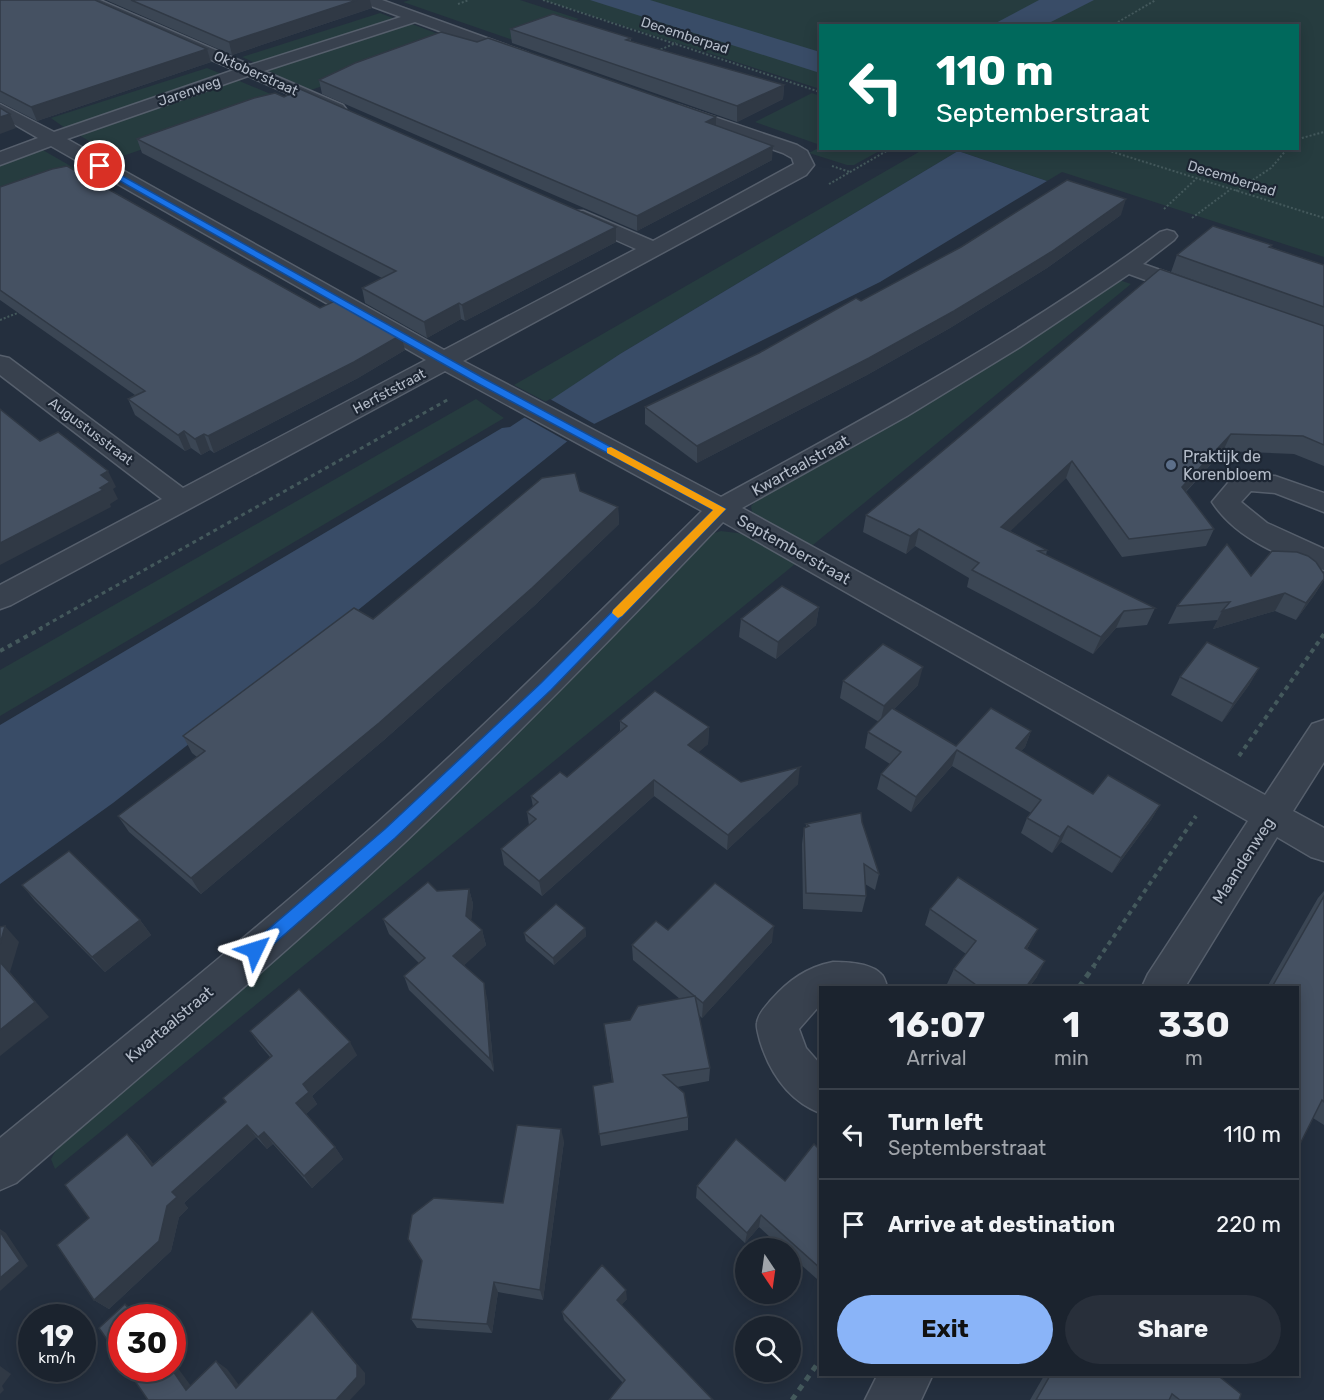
<!DOCTYPE html>
<style>
:root{--surface:#1b232e;--page:#282f3a;--text:#f1f3f6;--muted:#a0a4aa;--line:#39404a;--accent:#8ab4f8}
body{margin:0;font-family:Rubik,sans-serif;background:var(--page);color:var(--text);height:100vh;display:flex;flex-direction:column;font-size:22px;white-space:nowrap}
*{box-sizing:border-box;margin:0}
p{font-size:20px;color:var(--muted)}
.icon{flex:none;width:33px;height:33px;fill:none;stroke:currentColor;stroke-width:2;stroke-linecap:round;stroke-linejoin:round}
.map{position:relative;flex:1;overflow:hidden}
.sheet{position:absolute;left:819px;top:986px;width:480px;height:390px;display:flex;flex-direction:column;background:var(--surface);border-radius:0px;box-shadow:0 3px 15px #0003,0 0 0 2px var(--line)}
.sheet>*{flex:none}
.guide{position:absolute;left:819px;top:24px;width:480px;height:126px;border-radius:0px;box-shadow:0 3px 15px #0003,0 0 0 2px var(--line);background:#00695c;color:#fff;overflow:hidden}
.needle{width:39px;rotate:167deg}
.buttons{position:absolute;left:735px;top:1238px;display:grid;gap:12px}
.buttons a{display:grid;place-items:center;width:66px;height:66px;border-radius:50%;background:var(--surface);box-shadow:0 3px 15px #0003,0 0 0 2px var(--line);font-size:30px}
.speed{position:absolute;left:18px;top:1304px;display:flex;gap:12px;font-size:30px;font-weight:700;text-align:center}
.speed>*{display:grid;place-content:center;width:78px;height:78px;border-radius:50%;background:var(--surface);box-shadow:0 3px 15px #0003,0 0 0 2px var(--line);line-height:1}
.speed small{font-size:15px;font-weight:400}
.speed .limit{border:9px solid #d22;background:#fff;color:#111}
.pin{position:absolute;display:grid;place-items:center;width:51px;height:51px;color:#fff;margin:-26px;border:3px solid #fff;border-radius:50%;box-shadow:0 2px 6px #0007}
.me{position:absolute;width:66px;margin:-33px;rotate:49deg;stroke-linejoin:round;filter:drop-shadow(0 0 4px #0008)}
.turn{display:flex;align-items:center;gap:21px;height:126px;padding:0 18px;font-size:27px}
.turn .icon{width:78px;height:78px;stroke-width:2.5}
.turn b{display:block;font-size:42px;line-height:51px}
.eta{display:flex;justify-content:space-evenly;align-items:center;height:102px;text-align:center}
.eta b{font-size:36px;font-weight:700;line-height:42px}
.button{display:flex;gap:12px;margin-top:auto;padding:12px 18px}
.button a{flex:1;height:69px;border-radius:36px;background:var(--accent);color:#111;font-size:24px;font-weight:700;line-height:69px;text-align:center}
.button a+a{background:var(--page);color:var(--text)}
ul{padding:0;list-style:none}
li{display:flex;align-items:center;gap:18px;height:90px;padding:0 18px;border-top:2px solid var(--line)}
li div{flex:1}
li b{display:block;font-size:22px}
li em{font-style:normal}
.map>svg:first-child{display:block}
.green{fill:#263c3f}
.water{fill:#394c67}
.pier{fill:#242f3e}
.lines{fill:none;stroke-linecap:round;stroke-linejoin:round}
.minor-casing{stroke:#565f6c;stroke-width:3}
.path-far3{stroke:#44595c;stroke-width:2;stroke-dasharray:2 2;stroke-linecap:butt}
.path-far2{stroke:#44595c;stroke-width:3;stroke-dasharray:4 4;stroke-linecap:butt}
.path-far1{stroke:#44595c;stroke-width:4;stroke-dasharray:4.5 4.5;stroke-linecap:butt}
.path{stroke:#44595c;stroke-width:5;stroke-dasharray:6 6;stroke-linecap:butt}
.minor{fill:#38414e;fill-rule:evenodd}
.wall{fill:#3b4654}
.shaded-wall{fill:#303945}
.building{fill:#455162;stroke:#303945;stroke-width:1.5}
.route{fill:#1a73e8;stroke:#114b97;stroke-width:1.5}
.slow{fill:#f59e0b}
.service-dot{fill:#5c6f8a;stroke:#1d2633;stroke-width:2}
.labels{text-anchor:middle;stroke-width:4.5;stroke-linejoin:round;paint-order:stroke}
.far-street-label{font-size:14px;fill:#b4bcc9;stroke:#1d2633}
.poi-label{font-size:16px;fill:#b4bcc9;stroke:#1d2633;text-anchor:start}
.street-label{font-size:16px;fill:#b4bcc9;stroke:#1d2633}
</style>
<div class="map">
<svg width="1324" height="1400" viewBox="0 0 1324 1400">
<rect width="100%" height="100%" fill="#242f3e"/>
<g class="green">
<path d="M410 0H520L579 19 516 41 403 2Z"/>
<path d="M543 0H1324V257L1062 172 1047 181 958 151 620 354 548 403 514 385 924 149 1298 148V26H820V89Z"/>
<path d="M380 13 398 20 258 64 242 57Z"/>
<path d="M412 24 454 40 311 90 264 69Z"/>
<path d="M207 68 224 75 65 128 51 118Z"/>
<path d="M237 80 285 100 117 158 79 135Z"/>
<path d="M812 93 820 96V145L755 122Z"/>
<path d="M820 147V148L883 149 854 165H847L809 153Z"/>
<path d="M41 149 81 172 0 201V166Z"/>
<path d="M1119 280 1131 284 808 549 753 517 751 506 756 501 936 399 1015 350Z"/>
<path d="M476 399 504 418 0 716V670Z"/>
<path d="M721 531 745 534 800 560 55 1169 51 1159 58 1147C227 998 397 850 558 692 611 641 662 586 714 533Z"/>
</g>
<g class="water">
<path d="M590 0H650L820 52V73Z"/>
<path d="M1039 0H1094L1045 25H992Z"/>
<path d="M958 151 1047 181 880 282 580 431 280 673 113 803 0 884V725L502 428 510 427 620 354Z"/>
</g>
<path class="pier" d="M550 399 598 426 570 443 522 416Z"/>
<g class="lines">
<defs>
<g id="minor">
<path d="M81 0H100L250 65 401 17 363 3 361 0H382L528 53 530 56 528 59H516L415 22 264 71 343 105 346 109 343 113H331L248 76 67 139 444 350 636 249 569 219 566 215 569 211H583L653 241 794 164 792 158 783 153 667 113 664 109 667 105H679L797 145 807 151 814 165 806 175 463 361 721 497C871 415 1022 334 1160 232L1167 230 1174 232 1177 236 1174 240 1143 264 1203 285 1206 290 1203 295 1195 297 1187 295 1129 274 1020 347 907 416 742 508 1265 795 1312 724 1324 720V762L1293 811 1324 828V861L1311 857 1277 837 1185 987H1142L1148 974 1248 821 723 522C619 631 514 739 404 843 279 960 146 1071 16 1183L0 1190V1138C127 1034 255 931 378 822 490 722 596 616 702 511L445 371 11 605 0 609V585L162 499 0 375V356L9 358 183 488 426 360 51 146 0 165V152L38 138 0 116V104L54 132 234 70 83 3Z"/>
<path d="M1243 474 1275 476 1324 493V512L1275 493 1251 491 1241 502 1267 523 1324 549V570C1283 558 1236 539 1212 502L1233 477Z"/>
<path d="M833 962C847 962 871 963 881 974 884 976 886 983 887 987H820V1005L799 1029 806 1048 820 1064V1113C788 1100 770 1073 760 1041 759 1036 756 1028 757 1023 758 1014 766 1006 771 1000 789 980 807 967 833 962Z"/>
<path d="M878 1374H933L921 1400H865Z"/>
</g>
</defs>
<use href="#minor" class="minor-casing"/>
<g class="path-far3">
<path d="M543 0 820 92"/>
<path d="M458 4 469 0"/>
<path d="M1111 26 1156 0"/>
<path d="M657 51 676 43"/>
<path d="M1298 139 1324 132"/>
<path d="M1100 148 1324 218"/>
<path d="M832 166 850 172"/>
<path d="M829 184 892 148"/>
<path d="M1236 191 1271 168 1288 148"/>
<path d="M1164 209 1197 178"/>
<path d="M1192 218 1231 189"/>
<path d="M0 320 20 312"/>
</g>
<path class="path-far2" d="M39 629 449 399"/>
<g class="path-far1">
<path d="M0 651 42 628"/>
<path d="M1239 756 1324 634"/>
<path d="M1093 967 1196 816"/>
</g>
<g class="path">
<path d="M1079 987 1094 966"/>
<path d="M792 1400 820 1360"/>
</g>
<use href="#minor" class="minor"/>
</g>
<g class="wall">
<path d="M0 0 207 49 211 62 37 121 0 102Z"/>
<path d="M106 0H370L372 8 232 55Z"/>
<path d="M510 29 631 38V41L784 85 783 99 737 122 512 43Z"/>
<path d="M319 80 716 117V125L772 160 637 231 322 94Z"/>
<path d="M284 97 616 227V242L465 321 461 319 427 338 365 303 362 288 382 278 142 153 137 139Z"/>
<path d="M0 187 320 308 405 350 358 378 214 453 210 450 201 455 191 448 185 451 135 415 128 399 135 395 0 300Z"/>
<path d="M1121 215 1047 268 950 328 867 375 697 463 645 424V407L759 353 861 301Z"/>
<path d="M1272 245 1271 247 1324 265V466L1294 454 1223 451 1186 492 1214 529 1206 546 1122 557 1066 478 1010 531 1047 550 1046 555 1155 608 1147 625 1116 628 1093 654 967 587 969 578 915 546 906 554 863 532 866 515 1258 303 1171 272 1177 255Z"/>
<path d="M580 491 618 507 619 524 535 605 384 740 201 894 129 832 118 816 197 757 192 753 183 736Z"/>
<path d="M1251 576 1324 580 1315 594 1296 620 1275 611 1213 629 1218 620 1168 624 1177 606Z"/>
<path d="M819 607 816 625 776 659 739 637 741 619Z"/>
<path d="M1259 668 1249 685 1222 722 1171 695 1180 677Z"/>
<path d="M843 681 918 685 894 709 956 746 1031 731 1025 747 1021 751 1093 794 1160 805 1151 820 1112 873 1061 842 1052 853 1021 833 1027 818 1031 813 952 766 911 812 877 789 881 774 890 764 865 748 868 732 879 722 840 698Z"/>
<path d="M620 721 709 727 708 744 698 752 741 782 798 784 727 850 654 796 542 896 504 865 501 849 529 825 527 812 533 807 531 796 567 777 620 731Z"/>
<path d="M862 822 879 874 875 890 865 884 866 896 862 912 803 909 802 844 804 828 806 827V824Z"/>
<path d="M22 885 140 920 151 935 105 972 35 901Z"/>
<path d="M469 889 473 904 471 920 482 930 486 945 464 965 487 998 494 1072 409 990 404 976 419 963 389 934 383 919 437 891Z"/>
<path d="M1324 891V1125L1313 1118 1298 987H1267L1318 898Z"/>
<path d="M930 909 1030 944 1027 949 1037 977 1029 987H951L947 984 954 969 966 954 925 925Z"/>
<path d="M585 928 586 936 554 965 526 941 524 933Z"/>
<path d="M668 930 772 942 702 1018 699 1015 710 1068 709 1081 677 1087 688 1117V1130L601 1146 593 1086 612 1082 604 1024 630 1020 680 999 633 960 632 945Z"/>
<path d="M250 1031 357 1055 312 1096 317 1104 306 1114 335 1147 343 1159 312 1188 273 1144 267 1149 256 1137 184 1203 188 1208 179 1217 171 1251 109 1309 94 1300 89 1218 127 1134 139 1146 153 1164 226 1102 270 1057 259 1044Z"/>
<path d="M564 1141 543 1300 498 1292 492 1333 417 1328 411 1319 503 1203Z"/>
<path d="M820 1150V1274L817 1279 790 1255V1248H782L759 1227 745 1243 696 1198 697 1186 785 1181Z"/>
<path d="M627 1299 621 1305 713 1400 623 1383 564 1320 562 1312Z"/>
<path d="M1045 1374H1216L1239 1400H1030Z"/>
</g>
<g class="shaded-wall">
<path d="M357 0H370L372 8 232 55 229 42Z"/>
<path d="M207 49 211 62 37 121 31 107Z"/>
<path d="M784 85 783 99 737 122V106Z"/>
<path d="M10 114 16 128 0 134V117Z"/>
<path d="M716 117V131L706 122Z"/>
<path d="M773 146 772 160 637 231V216Z"/>
<path d="M1126 199 1121 215 1047 268 950 328 867 375 697 463V446Z"/>
<path d="M616 227V242L465 321 462 305Z"/>
<path d="M459 303 461 319 427 338 424 322Z"/>
<path d="M401 335 405 350 358 378 214 453 208 436Z"/>
<path d="M184 431 191 448 185 451 178 435Z"/>
<path d="M204 434 210 450 201 455 195 439Z"/>
<path d="M1231 434 1223 451 1174 504 1182 487Z"/>
<path d="M1072 461 1066 478 996 545 1001 527Z"/>
<path d="M108 471 116 487 113 489 118 499 110 504 111 507 0 565V543L100 488 101 475Z"/>
<path d="M618 507 619 524 535 605 384 740 201 894 191 878Z"/>
<path d="M919 529 915 546 906 554 910 536Z"/>
<path d="M1324 579 1315 594 1296 620 1306 603Z"/>
<path d="M1285 593 1275 611 1213 629 1222 611Z"/>
<path d="M819 607 816 625 776 659 778 642Z"/>
<path d="M1124 611 1116 628 1093 654 1101 637Z"/>
<path d="M923 667 918 685 880 723 884 706Z"/>
<path d="M1259 668 1249 685 1222 722 1233 704Z"/>
<path d="M709 727 708 744 688 762V745Z"/>
<path d="M1031 731 1025 747 1010 763 1016 748Z"/>
<path d="M957 750 952 766 911 812 916 797Z"/>
<path d="M800 767 798 784 727 850 728 835Z"/>
<path d="M654 780V796L542 896 539 881Z"/>
<path d="M1160 805 1151 820 1112 873 1121 858Z"/>
<path d="M1068 826 1061 842 1052 853 1060 837Z"/>
<path d="M469 889 473 904 470 931 466 916Z"/>
<path d="M140 920 151 935 105 972 92 957Z"/>
<path d="M5 926 19 942 10 972 49 1017 0 1056V944Z"/>
<path d="M774 926 772 942 702 1018 703 1003Z"/>
<path d="M585 928 586 936 554 965 553 958Z"/>
<path d="M1038 929 1030 944 1018 963 1025 948Z"/>
<path d="M482 930 486 945 458 971 453 956Z"/>
<path d="M1045 961 1037 977 1029 987H1026Z"/>
<path d="M484 983 487 998 494 1072 490 1059Z"/>
<path d="M350 1042 357 1055 312 1096 317 1104 304 1116 296 1103 303 1084Z"/>
<path d="M247 1125 256 1137 184 1203 188 1208 179 1217 171 1251 109 1309 94 1300 172 1192Z"/>
<path d="M561 1129 564 1141 543 1300 540 1290Z"/>
<path d="M264 1132 273 1144 267 1149 258 1137Z"/>
<path d="M127 1134 139 1146 164 1177 152 1166Z"/>
<path d="M335 1147 343 1159 312 1188 304 1176Z"/>
<path d="M761 1215 759 1227 745 1243 747 1233Z"/>
<path d="M0 1229 6 1233 28 1266 0 1291Z"/>
<path d="M494 1282 498 1292 492 1333 487 1324Z"/>
<path d="M626 1290 627 1299 618 1309 617 1300Z"/>
<path d="M125 1304 139 1312 142 1317H135Z"/>
<path d="M312 1311 321 1320 365 1373V1384L350 1400H336Z"/>
<path d="M172 1360 199 1397 186 1390 171 1368H172Z"/>
<path d="M216 1361 227 1369 247 1396 236 1388Z"/>
<path d="M0 1366 11 1374 2 1386 4 1390 0 1394Z"/>
</g>
<g class="building">
<path d="M0 0H95L207 49 31 107 0 91Z"/>
<path d="M131 0H357L229 42Z"/>
<path d="M553 14 631 38 626 40 784 85 737 106 510 29Z"/>
<path d="M441 32 477 42 488 38 716 117 706 122 773 146 637 216 319 80 355 63Z"/>
<path d="M300 89 616 227 462 305 459 303 424 322 362 288 396 271 137 139 254 98 275 93 284 97Z"/>
<path d="M0 108 10 114 0 117Z"/>
<path d="M67 166 320 308 339 299 401 335 354 362 208 436 204 434 195 439 184 431 178 435 128 399 145 391 0 290V187L52 169Z"/>
<path d="M1067 180 1126 199 1051 252 954 311 869 358 697 446 645 407 759 353 856 298 861 301 961 247Z"/>
<path d="M1213 226 1272 245 1269 247 1324 265V307L1177 255Z"/>
<path d="M1160 269 1324 326V445L1303 436 1231 434 1182 487 1214 529 1129 539 1072 461 1001 527 1047 550 1038 551 1155 608 1124 611 1101 637 972 570 979 563 919 529 910 536 866 515Z"/>
<path d="M0 409 40 441 58 432 108 471 101 475 110 482 100 488 103 490 0 543Z"/>
<path d="M575 473 580 491 618 507 532 588 379 723 191 878 118 816 205 751 183 736 354 608 373 619 542 478Z"/>
<path d="M1227 544 1251 576 1272 551 1297 552 1308 556 1316 562 1324 574V579L1306 603 1285 593 1222 611 1230 602 1177 606Z"/>
<path d="M782 586 819 607 778 642 741 619Z"/>
<path d="M1207 642 1259 668 1233 704 1180 677Z"/>
<path d="M883 644 923 667 884 706 843 681Z"/>
<path d="M655 691 709 727 688 745 741 782 800 767 728 835 654 780 539 881 501 849 536 819 527 812 538 802 531 796 560 772 567 777 627 726 620 721Z"/>
<path d="M892 708 956 746 991 708 1031 731 1016 748 1093 794 1108 775 1160 805 1121 858 1068 826 1060 837 1027 818 1041 800 957 750 916 797 881 774 901 752 868 732Z"/>
<path d="M861 813 862 822 879 874 864 864 866 896 806 893 804 828 809 826 806 824Z"/>
<path d="M69 851 140 920 92 957 22 885Z"/>
<path d="M958 877 1038 929 1025 948 1045 961 1026 987H979L954 969 976 941 930 909Z"/>
<path d="M428 882 437 891 469 889 466 916 482 930 453 956 484 983 490 1059 404 976 425 958 383 919Z"/>
<path d="M715 883 774 926 703 1003 632 945 656 921 668 930Z"/>
<path d="M1324 896V1102L1322 1100 1298 1148V987H1272Z"/>
<path d="M556 904 585 928 553 958 524 933Z"/>
<path d="M5 926 0 944V927Z"/>
<path d="M0 962 35 1002 0 1030Z"/>
<path d="M299 989 350 1042 303 1084 309 1092 296 1103 335 1147 304 1176 264 1132 258 1137 247 1125 172 1192 177 1197 167 1206 159 1241 94 1300 57 1245 89 1218 65 1185 127 1134 152 1166 226 1102 223 1098 272 1056 250 1031Z"/>
<path d="M695 996 710 1068 663 1075 684 1093 688 1117 599 1134 593 1086 613 1082 604 1024 630 1020 638 1006Z"/>
<path d="M517 1125 561 1129 540 1290 494 1282 487 1324 411 1319 422 1261 408 1239 412 1215 434 1198 503 1203Z"/>
<path d="M736 1139 785 1181 814 1144 820 1150V1268L761 1215 747 1233 697 1186Z"/>
<path d="M0 1232 20 1261 0 1278Z"/>
<path d="M602 1265 626 1290 617 1300 713 1400H609L625 1380 562 1312Z"/>
<path d="M125 1304 135 1317H122V1361L99 1328Z"/>
<path d="M312 1311 357 1365V1377L336 1400H148L126 1368H171L186 1390 216 1361 236 1388Z"/>
<path d="M1051 1374H1216L1241 1394 1239 1400H1180L1172 1394 1169 1400H1036Z"/>
</g>
<path class="route" d="M97 165H103L485 379 726 509 551 690 395 838 261 955 255 957 250 955 247 950 250 945 385 829 541 683 713 510 477 383 97 168Z"/>
<path class="slow" d="M611 447 726 509 622 616 618 618 612 613 613 610 713 510 607 453V448Z"/>
<circle class="service-dot" cx="1171" cy="465" r="6"/>
<g class="labels">
<g class="far-street-label">
<text transform="translate(685 35) rotate(18)" y="5">Decemberpad</text>
<text transform="translate(256 73) rotate(24)" y="5">Oktoberstraat</text>
<text transform="translate(189 91) rotate(-19)" y="5">Jarenweg</text>
<text transform="translate(1232 178) rotate(17)" y="5">Decemberpad</text>
<text transform="translate(389 391) rotate(-28)" y="5">Herfststraat</text>
<text transform="translate(91 431) rotate(37)" y="5">Augustusstraat</text>
</g>
<g class="poi-label">
<text x="1183" y="462">Praktijk de<tspan x="1183" dy="18">Korenbloem</tspan></text>
</g>
<g class="street-label">
<text transform="translate(800 465) rotate(-29)" y="6">Kwartaalstraat</text>
<text transform="translate(794 549) rotate(29)" y="6">Septemberstraat</text>
<text transform="translate(1243 860) rotate(-57)" y="6">Maandenweg</text>
<text transform="translate(169 1024) rotate(-40)" y="6">Kwartaalstraat</text>
</g>
</g>
</svg>
<div class="buttons">
<a><svg class="needle" viewBox="-14 -14 28 28"><path d="M0-13l5 13h-10z" fill="#e53935"/><path d="M0 13l5-13h-10z" fill="#a0a4aa"/></svg></a>
<a><svg class="icon" aria-label="search" viewBox="0 0 24 24"><circle cx="10" cy="10" r="6"/><path d="M15 15l6 6"/></svg></a>
</div>
<div class="speed"><div>19<small>km/h</small></div><div class="limit">30</div></div>
<div class="pin" style="left:100px;top:166px;background:#d93025"><svg class="icon" aria-label="arrive" viewBox="0 0 24 24"><path d="M6 21V4h12l-3 4 3 4H6"/></svg></div>
<svg class="me" style="left:255px;top:950px" viewBox="-20 -20 40 40"><path d="M0-17L14 15 0 8-14 15z" fill="#1a73e8" stroke="#fff" stroke-width="4"/></svg>
<div class="guide">
<div class="turn"><svg class="icon" aria-label="left" viewBox="0 0 24 24"><path d="M17 20v-9H6M10 6l-5 5 5 5"/></svg><div><b>110 m</b>Septemberstraat</div></div>
</div>
<section class="sheet">
<div class="eta">
<div><b>16:07</b><p>Arrival</p></div>
<div><b>1</b><p>min</p></div>
<div><b>330</b><p>m</p></div>
</div>
<ul>
<li><svg class="icon" aria-label="left" viewBox="0 0 24 24"><path d="M17 20v-9H6M10 6l-5 5 5 5"/></svg><div><b>Turn left</b><p>Septemberstraat</p></div><em>110 m</em></li>
<li><svg class="icon" aria-label="arrive" viewBox="0 0 24 24"><path d="M6 21V4h12l-3 4 3 4H6"/></svg><div><b>Arrive at destination</b></div><em>220 m</em></li>
</ul>
<div class="button"><a>Exit</a><a>Share</a></div>
</section>
</div>
